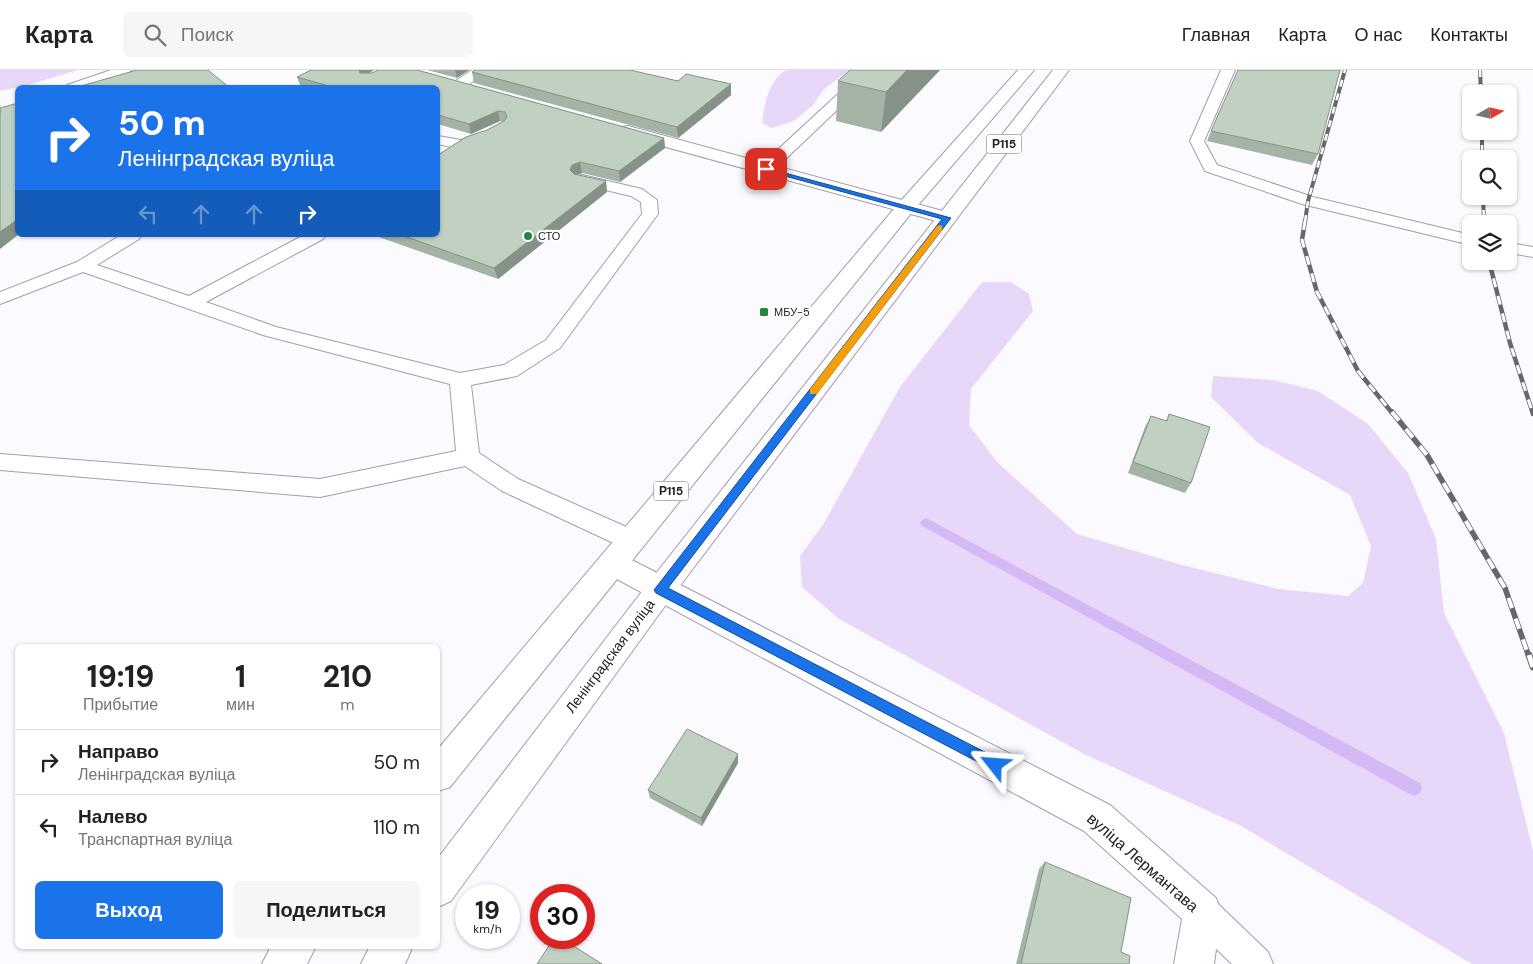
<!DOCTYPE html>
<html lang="ru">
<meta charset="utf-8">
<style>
:root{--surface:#fff;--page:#f6f6f6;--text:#222;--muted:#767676;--line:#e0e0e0;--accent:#1a73e8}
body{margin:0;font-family:"DM Sans",sans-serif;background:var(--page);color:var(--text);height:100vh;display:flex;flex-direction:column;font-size:19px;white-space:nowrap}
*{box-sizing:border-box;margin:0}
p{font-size:16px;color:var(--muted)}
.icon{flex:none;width:28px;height:28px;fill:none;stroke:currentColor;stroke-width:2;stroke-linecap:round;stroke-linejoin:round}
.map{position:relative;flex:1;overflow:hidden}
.drawer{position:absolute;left:15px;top:574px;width:425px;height:305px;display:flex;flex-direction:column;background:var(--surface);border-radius:8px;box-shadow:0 1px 4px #0004}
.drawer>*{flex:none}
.hud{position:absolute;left:15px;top:15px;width:425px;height:152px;border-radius:8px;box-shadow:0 1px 4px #0004;background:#1a73e8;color:#fff;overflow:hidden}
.needle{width:32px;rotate:81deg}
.controls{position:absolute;left:1462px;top:15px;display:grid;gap:10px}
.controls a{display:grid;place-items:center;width:55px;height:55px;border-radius:8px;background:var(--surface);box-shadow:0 1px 4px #0004;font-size:25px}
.speed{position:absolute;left:455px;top:814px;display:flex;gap:10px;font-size:25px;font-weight:700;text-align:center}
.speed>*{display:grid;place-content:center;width:65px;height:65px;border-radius:50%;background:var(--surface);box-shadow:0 1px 4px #0004;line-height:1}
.speed small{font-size:12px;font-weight:400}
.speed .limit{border:8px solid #d22;background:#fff;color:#111}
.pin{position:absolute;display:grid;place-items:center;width:42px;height:42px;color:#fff;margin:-21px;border-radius:10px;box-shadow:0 2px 8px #0006}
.me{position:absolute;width:55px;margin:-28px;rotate:298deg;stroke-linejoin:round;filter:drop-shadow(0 0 4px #0008)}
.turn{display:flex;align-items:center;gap:18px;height:105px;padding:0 20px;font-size:22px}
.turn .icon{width:65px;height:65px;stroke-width:2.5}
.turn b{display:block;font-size:35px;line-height:42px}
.lanes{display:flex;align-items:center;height:48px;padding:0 20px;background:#0003;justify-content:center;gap:25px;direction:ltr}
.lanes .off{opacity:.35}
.eta{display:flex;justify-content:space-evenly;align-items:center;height:85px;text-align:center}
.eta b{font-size:30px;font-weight:700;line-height:35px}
.button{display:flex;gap:10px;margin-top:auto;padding:10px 20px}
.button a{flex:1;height:58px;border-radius:8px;background:var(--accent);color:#fff;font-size:20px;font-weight:700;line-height:58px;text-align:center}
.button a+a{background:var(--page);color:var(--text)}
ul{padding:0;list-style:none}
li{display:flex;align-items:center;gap:15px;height:65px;padding:0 20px;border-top:1px solid var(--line)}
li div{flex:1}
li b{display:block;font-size:19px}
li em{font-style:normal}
header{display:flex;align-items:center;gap:30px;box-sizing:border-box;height:70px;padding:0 25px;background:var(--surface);border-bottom:1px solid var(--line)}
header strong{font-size:24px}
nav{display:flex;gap:28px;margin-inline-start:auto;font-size:18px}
.search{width:350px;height:45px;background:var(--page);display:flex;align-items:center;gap:12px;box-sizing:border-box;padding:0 18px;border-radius:8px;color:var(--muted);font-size:19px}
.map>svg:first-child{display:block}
.green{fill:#e7d8f9}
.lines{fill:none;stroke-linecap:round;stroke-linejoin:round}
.stream{fill:#d5b9f5;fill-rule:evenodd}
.lane-casing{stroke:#a59caf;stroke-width:2}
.street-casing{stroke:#a59caf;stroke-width:2}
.secondary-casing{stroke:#a59caf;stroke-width:2}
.primary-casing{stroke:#a59caf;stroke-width:2}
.lane{fill:#fff;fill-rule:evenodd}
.street{fill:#fff;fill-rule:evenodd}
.secondary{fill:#fff;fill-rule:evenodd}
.primary{fill:#fff;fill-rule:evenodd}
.rail-far3-casing{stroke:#68656c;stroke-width:4}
.rail-far2-casing{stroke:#68656c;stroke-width:4.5}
.rail-far1-casing{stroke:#68656c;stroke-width:5.5}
.rail-casing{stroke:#68656c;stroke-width:7}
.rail-far3{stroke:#fff;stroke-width:2.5;stroke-dasharray:7;stroke-linecap:butt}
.rail-far2{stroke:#fff;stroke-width:3;stroke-dasharray:9;stroke-linecap:butt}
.rail-far1{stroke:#fff;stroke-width:4;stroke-dasharray:11;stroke-linecap:butt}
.rail{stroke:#fff;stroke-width:5;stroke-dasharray:14;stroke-linecap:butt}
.wall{fill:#a5b3a6}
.shaded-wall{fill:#869287}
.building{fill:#c0d0c1;stroke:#869287}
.route{fill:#1a73e8;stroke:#114b97}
.slow{fill:#f59e0b}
.poi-dot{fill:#23873b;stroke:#fff;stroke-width:2}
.labels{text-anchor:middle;stroke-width:4.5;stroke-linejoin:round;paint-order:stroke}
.far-poi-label{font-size:11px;fill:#232027;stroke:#fff;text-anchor:start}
.shield{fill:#fff;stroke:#656368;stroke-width:1}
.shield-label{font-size:12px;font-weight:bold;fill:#232027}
.street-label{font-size:14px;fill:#232027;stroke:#fff}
.near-street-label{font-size:16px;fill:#232027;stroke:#fff}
</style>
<header>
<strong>Карта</strong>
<div class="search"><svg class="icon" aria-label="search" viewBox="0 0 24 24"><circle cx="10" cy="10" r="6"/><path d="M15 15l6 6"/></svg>Поиск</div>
<nav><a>Главная</a><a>Карта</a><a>О нас</a><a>Контакты</a></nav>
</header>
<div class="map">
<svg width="1533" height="894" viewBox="0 0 1533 894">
<rect width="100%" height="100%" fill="#fbfafe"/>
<g class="green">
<path d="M0 0H78L28 15 0 21Z"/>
<path d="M786 0H850L824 19 813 35 794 51 772 58 762 53C765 33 768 11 786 0Z"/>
<path d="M982 212H1011L1029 224 1033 241 971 319 969 355 997 392 1077 464 1179 494 1278 519 1348 526 1363 513 1371 476 1350 425 1258 373 1211 327 1213 306 1273 310 1318 321 1368 354 1408 403 1436 469 1444 543 1504 663 1533 781V894H1472L1241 756 1086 685 839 549 802 517 800 486 824 453 900 317Z"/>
</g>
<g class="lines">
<path class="stream" d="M926 448 1420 713 1422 718 1420 723 1414 726 1408 723 922 456 920 453 922 450Z"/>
<defs>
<g id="lane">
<path d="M111 0H131L129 3 87 18H65L67 15Z"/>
<path d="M472 0H488L464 18H454L452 15 454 12Z"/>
<path d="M864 0H879L772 102H760L758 99 760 96Z"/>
<path d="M1221 0H1235L1204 71 1217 95 1313 127 1471 165V175L1302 134 1205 101 1190 71Z"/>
<path d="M483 63 488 64 490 67C479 83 454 78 438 74V66L461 70Z"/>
<path d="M582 105 642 119 657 130 658 144 560 278 517 306 471 315 479 383 518 409 640 463 643 470 640 477 631 480 622 477 502 421 465 396 320 427 0 400V384L320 409 456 381 450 314 263 265 83 202 0 234V222L77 192 121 165H142L139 169 97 195 189 226 304 165H326L323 169 206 232 276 257 460 303 504 295 546 270 642 144 641 132 631 126 576 113 574 110 576 107Z"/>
<path d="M1509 173 1533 177V187L1509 183Z"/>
<path d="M1202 825 1214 830 1268 882 1273 894H1232L1190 854 1185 842 1190 830Z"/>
</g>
<path id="street" d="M612 481 622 485 1110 735 1216 828 1221 842 1214 894H1174L1182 849 1084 761 602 501 598 493 602 485Z"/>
<path id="secondary" d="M628 56 954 144 957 148 954 152 947 154 940 152 622 65 619 61 622 57Z"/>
<g id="primary">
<path d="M1018 0H1034L913 141 450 717 438 721V679L899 133Z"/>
<path d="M1053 0H1069L670 529 451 831 438 837V788L650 511Z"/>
<path d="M271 876H316L307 894H262Z"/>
<path d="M370 876H413L405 894H361Z"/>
</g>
</defs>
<use href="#lane" class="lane-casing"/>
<use href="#street" class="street-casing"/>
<use href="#secondary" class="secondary-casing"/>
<use href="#primary" class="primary-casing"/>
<use href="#lane" class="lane"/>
<use href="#street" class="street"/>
<use href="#secondary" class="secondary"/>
<use href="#primary" class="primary"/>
<defs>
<g id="rail-far3">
<path d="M1480 0 1481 24"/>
<path d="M1482 61V89"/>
<path d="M1483 126 1484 152"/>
<path d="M1305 152 1308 131 1345 0"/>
</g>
<g id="rail-far2">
<path d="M1305 151 1302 170 1317 222 1358 301 1393 344"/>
<path d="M1484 151V154"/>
<path d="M1489 191 1510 273 1533 344"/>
</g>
<path id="rail-far1" d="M1392 342 1427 385 1505 518 1529 587"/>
<path id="rail" d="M1529 585 1533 597"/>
</defs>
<use href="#rail-far3" class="rail-far3-casing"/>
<use href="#rail-far2" class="rail-far2-casing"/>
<use href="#rail-far1" class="rail-far1-casing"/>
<use href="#rail" class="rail-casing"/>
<use href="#rail-far3" class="rail-far3"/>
<use href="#rail-far2" class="rail-far2"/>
<use href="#rail-far1" class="rail-far1"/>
<use href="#rail" class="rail"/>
</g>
<g class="wall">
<path d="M311 0H374L369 3H372L378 0H417L664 68 665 78 620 112 582 103 578 105 606 111 607 122 498 209 373 165H438V85L466 67 487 60 503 52 500 51 471 64 438 54V18H301L297 7Z"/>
<path d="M427 0H469L457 8Z"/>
<path d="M850 0H940L881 62 836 51 838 11Z"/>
<path d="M472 2 678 11 731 14V25L678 68 474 13Z"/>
<path d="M1211 61 1318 84 1312 95 1207 71Z"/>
<path d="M1169 344 1191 413 1185 423 1128 403 1145 357 1151 346 1166 351Z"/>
<path d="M738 693 702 756 650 728 648 720Z"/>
<path d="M1045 792 1121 882 1129 894H1016L1039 799Z"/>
</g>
<g class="shaded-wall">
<path d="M359 0H374L362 7Z"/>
<path d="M455 0H469L457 8Z"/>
<path d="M907 0H940L881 62 886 22Z"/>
<path d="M731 14V25L678 68 677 57Z"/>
<path d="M498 41 500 51 471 64 469 54Z"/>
<path d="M664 68 665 78 620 112 619 101Z"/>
<path d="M580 92 582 103 574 106 570 100 572 95Z"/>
<path d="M606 111 607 122 498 209 494 198Z"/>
<path d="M18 149V165L0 179V162Z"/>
<path d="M738 684V693L702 756 701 748Z"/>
</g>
<g class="building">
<path d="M137 0H208L230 18H74Z"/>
<path d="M311 0H359L360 3H372L378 0H417L664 68 619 101 580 92 572 95 570 100 574 104 606 111 494 198 401 165H438V85L466 67 487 60 504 51 507 47 505 42 498 41 469 54 438 45V18H336L297 7Z"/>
<path d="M475 0H630L678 11 686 4 731 14 677 57 472 2Z"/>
<path d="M850 0H907L886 22 838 11Z"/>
<path d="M1238 0H1340L1318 84 1211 61Z"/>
<path d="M18 33V149L0 162V42H1L0 38Z"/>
<path d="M1169 344 1210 357 1191 413 1133 392 1151 346 1167 351Z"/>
<path d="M687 659 738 684 701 748 648 720Z"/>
<path d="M1045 792 1131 828 1121 882 1130 886 1129 894H1021Z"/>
<path d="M554 868H561L602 894H537Z"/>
</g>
<path class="route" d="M763 97 951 148 668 518 1000 690 1002 695 1000 699 995 701 656 523 654 520 942 149 763 100Z"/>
<path class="slow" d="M940 155 942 156V160L817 324H810V319L937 156Z"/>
<g class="poi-dot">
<circle cx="528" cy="166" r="5"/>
<rect x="759" y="237" width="10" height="10" rx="2.5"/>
</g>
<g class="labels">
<g class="far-poi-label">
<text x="538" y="170">СТО</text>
<text x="774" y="246">МБУ-5</text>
</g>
<g class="shield">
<rect x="986.5" y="64.5" width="35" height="19" rx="4"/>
<rect x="653.5" y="411.5" width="35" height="19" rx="4"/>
</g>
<g class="shield-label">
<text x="1004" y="78">Р115</text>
<text x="671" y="425">Р115</text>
</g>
<g class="street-label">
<text transform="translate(610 586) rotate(-53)" y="5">Ленінградская вуліца</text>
</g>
<g class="near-street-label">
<text transform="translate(1143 792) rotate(41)" y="6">вуліца Лермантава</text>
</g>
</g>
</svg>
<div class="controls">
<a><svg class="needle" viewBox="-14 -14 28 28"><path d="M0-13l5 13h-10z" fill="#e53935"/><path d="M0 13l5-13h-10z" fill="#767676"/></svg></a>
<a><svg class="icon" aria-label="search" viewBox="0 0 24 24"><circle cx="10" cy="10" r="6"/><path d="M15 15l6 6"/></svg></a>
<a><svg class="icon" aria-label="layers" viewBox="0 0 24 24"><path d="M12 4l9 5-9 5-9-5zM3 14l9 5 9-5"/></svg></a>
</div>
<div class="speed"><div>19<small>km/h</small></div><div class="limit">30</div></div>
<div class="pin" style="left:766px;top:99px;background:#d93025"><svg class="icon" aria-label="arrive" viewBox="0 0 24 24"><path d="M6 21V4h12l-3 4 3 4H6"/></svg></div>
<svg class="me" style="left:995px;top:695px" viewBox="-20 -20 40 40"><path d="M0-17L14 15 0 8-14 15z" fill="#1a73e8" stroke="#fff" stroke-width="4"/></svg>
<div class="hud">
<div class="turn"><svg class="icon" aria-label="right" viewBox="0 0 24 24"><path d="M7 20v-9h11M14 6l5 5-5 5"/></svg><div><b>50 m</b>Ленінградская вуліца</div></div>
<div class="lanes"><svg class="icon off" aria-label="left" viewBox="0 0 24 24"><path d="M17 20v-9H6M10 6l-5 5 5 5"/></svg><svg class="icon off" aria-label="ahead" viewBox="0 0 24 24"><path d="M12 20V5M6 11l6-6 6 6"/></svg><svg class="icon off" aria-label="ahead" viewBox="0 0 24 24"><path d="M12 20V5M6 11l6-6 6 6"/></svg><svg class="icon" aria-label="right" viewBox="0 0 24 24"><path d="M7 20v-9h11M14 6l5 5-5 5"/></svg></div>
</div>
<section class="drawer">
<div class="eta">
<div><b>19:19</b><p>Прибытие</p></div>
<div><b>1</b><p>мин</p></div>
<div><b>210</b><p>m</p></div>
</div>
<ul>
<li><svg class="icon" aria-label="right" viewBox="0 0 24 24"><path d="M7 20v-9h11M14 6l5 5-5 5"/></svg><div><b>Направо</b><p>Ленінградская вуліца</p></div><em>50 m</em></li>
<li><svg class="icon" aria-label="left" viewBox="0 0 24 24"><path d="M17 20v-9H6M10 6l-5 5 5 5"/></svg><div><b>Налево</b><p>Транспартная вуліца</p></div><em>110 m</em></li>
</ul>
<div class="button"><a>Выход</a><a>Поделиться</a></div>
</section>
</div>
